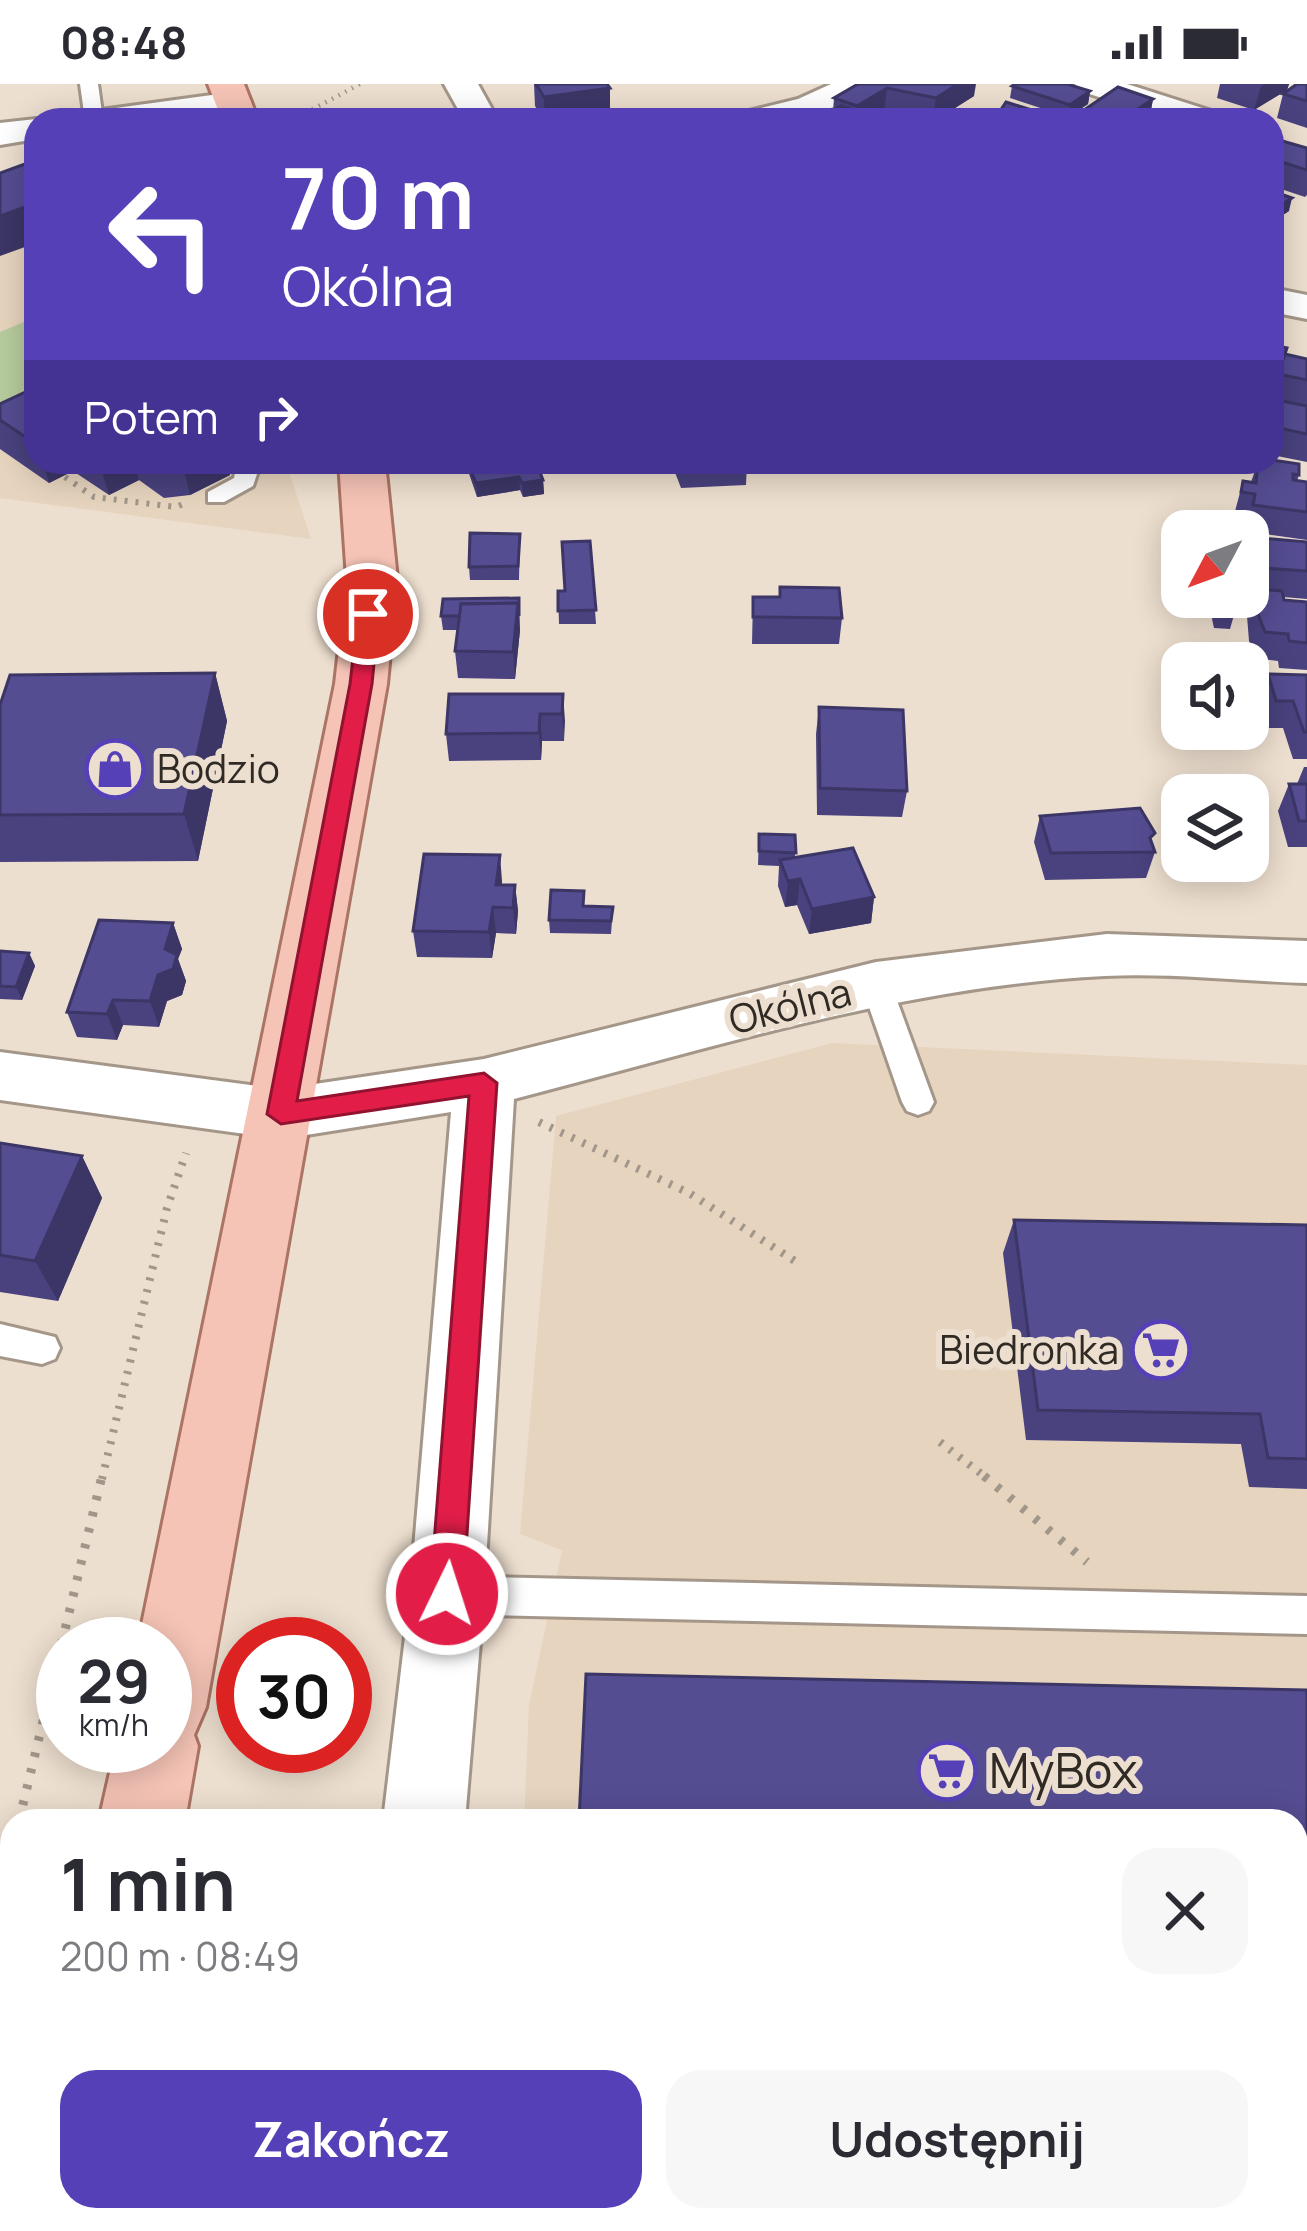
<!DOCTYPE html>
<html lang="pl">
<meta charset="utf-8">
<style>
:root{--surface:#fff;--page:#f7f7f7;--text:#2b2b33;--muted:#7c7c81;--accent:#5640b8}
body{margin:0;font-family:Manrope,sans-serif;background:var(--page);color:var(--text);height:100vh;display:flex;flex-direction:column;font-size:45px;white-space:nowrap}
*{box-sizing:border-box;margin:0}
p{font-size:39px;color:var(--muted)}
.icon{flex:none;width:66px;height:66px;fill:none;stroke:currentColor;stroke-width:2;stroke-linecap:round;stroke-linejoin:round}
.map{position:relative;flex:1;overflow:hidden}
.drawer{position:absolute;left:0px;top:1725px;width:1308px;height:423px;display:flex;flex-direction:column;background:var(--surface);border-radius:36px 36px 0 0;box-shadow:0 6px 30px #0003}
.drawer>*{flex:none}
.hud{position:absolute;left:24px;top:24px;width:1260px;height:366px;border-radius:36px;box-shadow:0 6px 30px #0003;background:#5640b8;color:#fff;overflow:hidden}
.needle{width:78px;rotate:229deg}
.fabs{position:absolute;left:1161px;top:426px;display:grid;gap:24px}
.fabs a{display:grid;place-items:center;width:108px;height:108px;border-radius:24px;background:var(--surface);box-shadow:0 6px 30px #0003;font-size:60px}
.speed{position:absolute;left:36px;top:1533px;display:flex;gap:24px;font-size:60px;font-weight:700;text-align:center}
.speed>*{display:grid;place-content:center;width:156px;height:156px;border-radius:50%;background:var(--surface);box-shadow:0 6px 30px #0003;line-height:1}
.speed small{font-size:30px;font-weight:400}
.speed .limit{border:18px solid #d22;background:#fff;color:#111}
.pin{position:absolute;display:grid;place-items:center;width:102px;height:102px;color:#fff;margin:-51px;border:6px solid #fff;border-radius:50%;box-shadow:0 3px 12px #0007}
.me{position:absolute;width:132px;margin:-66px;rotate:4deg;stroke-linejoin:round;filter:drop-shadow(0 0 9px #0008)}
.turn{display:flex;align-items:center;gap:42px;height:252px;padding:0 60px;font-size:54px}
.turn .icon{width:156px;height:156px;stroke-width:2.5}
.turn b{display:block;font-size:84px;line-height:102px}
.then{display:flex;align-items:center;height:114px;padding:0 60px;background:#0003;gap:24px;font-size:45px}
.round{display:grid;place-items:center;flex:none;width:126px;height:126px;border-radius:36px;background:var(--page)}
.headline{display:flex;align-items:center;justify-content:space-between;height:204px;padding:0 60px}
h1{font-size:72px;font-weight:700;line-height:90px}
.cta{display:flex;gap:24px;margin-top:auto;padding:24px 60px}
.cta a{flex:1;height:138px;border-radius:36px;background:var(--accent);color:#fff;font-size:48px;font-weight:700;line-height:138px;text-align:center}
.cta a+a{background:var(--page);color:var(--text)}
.status{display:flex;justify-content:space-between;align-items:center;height:84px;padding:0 60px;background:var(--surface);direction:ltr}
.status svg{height:33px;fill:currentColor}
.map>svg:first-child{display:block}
.built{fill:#e6d4be}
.green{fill:#b7cc9d}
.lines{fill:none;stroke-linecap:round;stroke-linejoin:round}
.service-casing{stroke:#a49789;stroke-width:6}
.minor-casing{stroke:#a49789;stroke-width:6}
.primary-casing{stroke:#ac7464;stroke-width:6}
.path-far3{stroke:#a0968a;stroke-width:4.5;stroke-dasharray:1.5 6;stroke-linecap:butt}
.path-far2{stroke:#a0968a;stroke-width:6;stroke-dasharray:3 8;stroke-linecap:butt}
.path-far1{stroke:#a0968a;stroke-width:8;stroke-dasharray:3 9;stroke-linecap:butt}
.path{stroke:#a0968a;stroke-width:9;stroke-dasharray:4.5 12;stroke-linecap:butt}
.service{fill:#fff;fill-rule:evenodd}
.minor{fill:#fff;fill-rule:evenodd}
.primary{fill:#f5c4b6;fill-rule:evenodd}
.wall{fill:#49427e}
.shaded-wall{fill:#3c3666}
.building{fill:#554d92;stroke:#3c3666;stroke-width:3}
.route{fill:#e11d48;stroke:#92132f;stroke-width:3}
.labels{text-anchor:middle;stroke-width:12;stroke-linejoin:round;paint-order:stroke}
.poi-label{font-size:39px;fill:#2f2a24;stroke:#eddfcf;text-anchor:start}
.street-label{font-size:39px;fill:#2f2a24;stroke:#eddfcf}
.near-poi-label{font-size:48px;fill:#2f2a24;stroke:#eddfcf;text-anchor:start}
</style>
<div class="status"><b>08:48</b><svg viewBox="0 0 49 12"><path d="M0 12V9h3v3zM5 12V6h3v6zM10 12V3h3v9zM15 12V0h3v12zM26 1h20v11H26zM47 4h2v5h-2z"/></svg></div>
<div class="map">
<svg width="1307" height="2147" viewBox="0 0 1307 2147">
<rect width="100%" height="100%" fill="#eddfcf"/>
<g class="built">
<path d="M36 84V378H286L311 455 0 414V88Z"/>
<path d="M832 959 1307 981V2147H477V2136H1296V1737H524L529 1621 562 1466 520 1450 556 1032Z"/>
</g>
<path class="green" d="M36 233V320L0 336V248Z"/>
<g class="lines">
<defs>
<g id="service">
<path d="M80 0H98L103 36H85Z"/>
<path d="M237 378H261L253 402 224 418H208V408L234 394Z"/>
<path d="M876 889 887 892 891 900 934 1018 929 1027 918 1031 907 1027 902 1018 861 900 865 892Z"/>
<path d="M0 1240 55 1253 60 1264 55 1275 42 1280 0 1272Z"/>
<path d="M447 1492 1307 1512V1550L447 1530 433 1524 427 1511 433 1498Z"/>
<rect x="1296" y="1863" width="11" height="44"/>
</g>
<g id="minor">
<path d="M444 0H478L498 36H464Z"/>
<path d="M831 0H876L871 7C816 33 796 36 736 36L741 29 798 15Z"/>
<path d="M1075 0H1127L1218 29 1223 36H1171L1080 7Z"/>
<path d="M234 8 246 11 251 18 246 25 177 36H84L89 29 101 26Z"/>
<path d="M36 35 42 36H36V55L0 61V39Z"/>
<path d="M1272 204 1307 211V235L1272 228Z"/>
<path d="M1107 850 1307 857V899C1241 897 1172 889 1105 892 903 902 708 965 514 1015L484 1511 465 1737H383L410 1511 451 1028 281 1055 0 1016V968L281 1005 484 975 876 878Z"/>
<path d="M308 2136H400L397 2147H305Z"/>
</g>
<g id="primary">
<path d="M208 0H244L258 36H222Z"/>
<path d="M339 378H385L397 495 387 600 206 1623 194 1651 198 1662 185 1737H99L116 1662H165V1560H138L335 600 347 495Z"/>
<path d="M12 2135V2136H108L106 2147H10Z"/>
</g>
</defs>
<use href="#service" class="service-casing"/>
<use href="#minor" class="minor-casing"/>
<use href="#primary" class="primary-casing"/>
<path class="path-far3" d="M283 33 313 25 360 0"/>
<path class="path-far2" d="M65 393 94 413 176 423 186 419"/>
<g class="path-far1">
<path d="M539 1038 689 1109 795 1177"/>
<path d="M940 1358 988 1395"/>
<path d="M102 1395 167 1124 186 1069"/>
</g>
<g class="path">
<path d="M984 1392 1087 1478"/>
<path d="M19 1737 102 1392"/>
<path d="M0 1816 12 1767"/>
</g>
<use href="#service" class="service"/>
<use href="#minor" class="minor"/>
<use href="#primary" class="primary"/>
</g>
<g class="wall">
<path d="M534 0H607L610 4V28L557 36H544L535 22Z"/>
<path d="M858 0 974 12 936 36H923L884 28 833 27 834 14Z"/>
<path d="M1220 0H1289L1287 6 1254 26 1217 14Z"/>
<path d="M1307 0V44L1277 34 1283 10Z"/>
<path d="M1012 2 1090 7 1088 20 1068 33 1010 14Z"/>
<path d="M1153 15 1149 36H1084L1087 24Z"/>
<path d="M1000 27 1038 28 1036 36H998Z"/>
<path d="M1272 53 1307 64V111L1305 113 1272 102Z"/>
<path d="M1272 107 1289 127 1278 134 1272 131Z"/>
<path d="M1272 261 1286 270 1307 275V378L1272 371V310L1274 303H1272Z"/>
<path d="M36 303V378H227L230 391 190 411 164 414 139 396 109 411 73 387 49 399 0 365V320Z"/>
<path d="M465 378H536L543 396 544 410 523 413 520 406 477 413Z"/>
<path d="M671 378H747L746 401 681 404Z"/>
<path d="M1258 378 1299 391 1297 397 1307 398V456L1245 447 1246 437 1233 435 1243 397 1251 398Z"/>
<path d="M520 450 519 496H470L469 483Z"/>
<path d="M1248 453 1307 458V515L1283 513 1284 516 1307 518V586L1279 584 1278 577 1256 574 1249 557 1247 532 1254 511 1248 510Z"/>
<path d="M590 457 596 540H559L558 507H565Z"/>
<path d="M780 503 842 534 839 560H752L753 513H779Z"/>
<path d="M443 515 520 546 515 595 458 594 455 567 458 546H443L441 532Z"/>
<path d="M1216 522 1234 531 1230 545 1214 544 1212 535Z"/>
<path d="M215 589 227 637 198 777 0 778V621Z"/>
<path d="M1268 590 1307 591V675H1293L1283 644H1266L1259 617Z"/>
<path d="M563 610 564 657H542L541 676 449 677 446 650Z"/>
<path d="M819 623 907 707 902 733 817 731 816 650Z"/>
<path d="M1304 683H1307V763H1288L1278 727 1289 700H1297Z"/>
<path d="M1040 732 1152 758 1155 768 1146 794 1045 796 1034 758Z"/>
<path d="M759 750 795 751V774L874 813 871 839 809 850 797 821 785 823 778 802 779 782 758 781Z"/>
<path d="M502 797V801H515L518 827 516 850 496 849 492 874 417 873 413 847Z"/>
<path d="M585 822 613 823 611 850 550 849 549 836Z"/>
<path d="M173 839 182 865 178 875 186 897 182 911 167 917 159 943 123 941 117 956 77 953 67 928Z"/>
<path d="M0 867 29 869 35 882 22 916 0 915Z"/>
<path d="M0 1059 82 1072 102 1114 58 1217 0 1208Z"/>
<path d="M1014 1136 1307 1141V1405L1249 1403 1241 1360 1026 1356 1003 1169Z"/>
<path d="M1307 1606V1850H1296V1737Z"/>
</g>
<g class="shaded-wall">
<path d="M958 0H976L974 12 936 36H933L936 14Z"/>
<path d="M1264 0H1289L1287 6 1254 26 1261 2Z"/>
<path d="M610 4V28L545 36 544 13Z"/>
<path d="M887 4 884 28 871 36H856L857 22Z"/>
<path d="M1090 7 1088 20 1068 33 1070 21Z"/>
<path d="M1153 15 1149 36H1123V35Z"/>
<path d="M1292 114 1289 127 1278 134 1281 121Z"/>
<path d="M36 119V159L0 172V132Z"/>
<path d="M43 378H70L73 387 49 399Z"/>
<path d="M99 378H134L139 396 109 411Z"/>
<path d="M182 378H227L230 391 190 411Z"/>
<path d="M519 393 520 406 477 413 476 399Z"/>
<path d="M543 396 544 410 523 413 522 399Z"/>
<path d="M519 514 520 546 515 595 513 568Z"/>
<path d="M215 589 227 637 198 777 184 730Z"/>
<path d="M563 610 565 637 564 657 562 630Z"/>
<path d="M540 630 542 657 541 676 539 649Z"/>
<path d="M500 771 502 797 498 827 496 801Z"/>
<path d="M800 795 797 821 785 823 788 797Z"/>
<path d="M515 801 518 827 516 850 513 824Z"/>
<path d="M874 813 871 839 809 850 812 825Z"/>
<path d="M493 823 496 849 492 874 489 848Z"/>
<path d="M173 839 182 865 178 875 186 897 182 911 167 917 159 943 150 917Z"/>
<path d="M29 869 35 882 22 916 16 903Z"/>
<path d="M113 916 123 941 117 956 107 930Z"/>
<path d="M82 1072 102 1114 58 1217 35 1177Z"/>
</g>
<g class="building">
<path d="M536 0H607L610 4 544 13Z"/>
<path d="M858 0H958L936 14 887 4 857 22 834 14Z"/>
<path d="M1015 0H1067L1090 7 1070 21 1012 2Z"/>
<path d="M1297 0H1307V17L1283 10Z"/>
<path d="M1118 3 1153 15 1123 35 1087 24Z"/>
<path d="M1006 18 1038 28 1026 35 1000 27Z"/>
<path d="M841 22 871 32 865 36H817Z"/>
<path d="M1272 54 1307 64V86L1272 75Z"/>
<path d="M36 76V119L0 132V89Z"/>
<path d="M1272 107 1292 114 1281 121 1272 117Z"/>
<path d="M1272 261 1287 264 1278 290 1272 288Z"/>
<path d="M1285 270 1307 275V296L1278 290Z"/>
<path d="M36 303V360L0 336V320Z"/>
<path d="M1272 315 1307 322V350L1279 344 1277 349 1272 348Z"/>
<path d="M1272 376 1299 380V391L1293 390V396L1307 398V428L1253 421 1255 410 1241 408 1243 397 1256 399 1258 378H1272Z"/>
<path d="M467 378H536L543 396 522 399 519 393 476 399Z"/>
<path d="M470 449 520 450 518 482 469 483Z"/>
<path d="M1248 453 1307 458V487L1249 483Z"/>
<path d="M590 457 596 526 558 527V507H565L562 458Z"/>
<path d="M780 503 839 504 842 534 753 533V513H780Z"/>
<path d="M1256 505 1282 507 1284 516 1307 518V559L1289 557 1288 550 1265 548 1258 530Z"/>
<path d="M519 514V532L518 519 461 520 460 532H441L443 515Z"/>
<path d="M518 519 513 568 455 567 461 520Z"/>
<path d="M1216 522H1232L1234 531 1219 530Z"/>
<path d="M215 589 184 730 0 731V621L10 591Z"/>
<path d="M1268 590 1307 591V648H1304L1293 617H1276Z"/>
<path d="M449 610H563L562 630H540L539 649 446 650Z"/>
<path d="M819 623 903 626 907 707 820 704Z"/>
<path d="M1289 700H1307V737H1299Z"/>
<path d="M1140 724 1155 749 1150 754 1155 768 1051 769 1040 732Z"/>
<path d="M759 750 795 751 796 769 759 767Z"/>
<path d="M853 764 874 813 812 825 800 795 788 797 780 776Z"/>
<path d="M424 770 500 771 496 801H515L513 824 493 823 489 848 413 847Z"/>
<path d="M551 806 584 807 583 822 613 823 611 837 549 836Z"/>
<path d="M99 836 173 839 165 865 177 871 173 885 158 891 150 917 113 916 107 930 67 928Z"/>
<path d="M0 867 29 869 16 903 0 902Z"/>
<path d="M0 1059 82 1072 35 1177 0 1171Z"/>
<path d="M1014 1136 1307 1141V1375L1268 1374 1260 1330 1038 1326Z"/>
<path d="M586 1590 1307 1606V1828H1296V1737H579Z"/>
</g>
<path class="route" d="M368 523 379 530 372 600 297 1017 484 989 497 999 463 1510 458 1522 447 1526 435 1522 430 1510 469 1012 281 1040 267 1030 350 600 358 530Z"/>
<defs>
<symbol id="shop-ring" viewBox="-11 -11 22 22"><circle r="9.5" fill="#eddfcf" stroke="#5640b8" stroke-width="1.5"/><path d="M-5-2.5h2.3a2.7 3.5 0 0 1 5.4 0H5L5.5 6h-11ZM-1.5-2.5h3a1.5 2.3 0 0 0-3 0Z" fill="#5640b8"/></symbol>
<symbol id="supermarket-ring" viewBox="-11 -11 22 22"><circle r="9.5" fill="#eddfcf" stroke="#5640b8" stroke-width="1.5"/><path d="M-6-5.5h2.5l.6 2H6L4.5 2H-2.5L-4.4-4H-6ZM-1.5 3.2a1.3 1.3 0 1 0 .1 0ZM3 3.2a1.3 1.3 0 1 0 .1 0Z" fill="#5640b8"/></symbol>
</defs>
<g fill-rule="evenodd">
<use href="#shop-ring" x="82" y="652" width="66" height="66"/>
<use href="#supermarket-ring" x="1128" y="1233" width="66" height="66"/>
<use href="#supermarket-ring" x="914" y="1654" width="66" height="66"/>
</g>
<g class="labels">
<g class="poi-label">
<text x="157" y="699">Bodzio</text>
<text x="1119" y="1280" text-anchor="end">Biedronka</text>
</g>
<g class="street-label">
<text transform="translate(790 922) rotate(-14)" y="14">Okólna</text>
</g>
<g class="near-poi-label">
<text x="989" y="1704">MyBox</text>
</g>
</g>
</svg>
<div class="fabs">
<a><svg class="needle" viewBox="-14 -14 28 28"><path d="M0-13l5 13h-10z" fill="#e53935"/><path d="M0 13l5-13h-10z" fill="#7c7c81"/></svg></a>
<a><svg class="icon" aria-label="sound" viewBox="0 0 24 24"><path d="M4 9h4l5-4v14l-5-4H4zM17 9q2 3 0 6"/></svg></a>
<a><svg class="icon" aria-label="layers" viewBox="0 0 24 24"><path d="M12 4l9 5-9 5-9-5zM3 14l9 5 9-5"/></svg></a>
</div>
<div class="speed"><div>29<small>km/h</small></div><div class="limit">30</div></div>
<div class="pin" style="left:368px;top:530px;background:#d93025"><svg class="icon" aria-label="arrive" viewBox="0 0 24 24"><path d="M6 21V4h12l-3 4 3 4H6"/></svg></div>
<svg class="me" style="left:447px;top:1510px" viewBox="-20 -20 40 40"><circle r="17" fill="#e11d48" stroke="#fff" stroke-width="3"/><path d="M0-11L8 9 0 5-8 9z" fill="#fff"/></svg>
<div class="hud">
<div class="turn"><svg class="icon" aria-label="left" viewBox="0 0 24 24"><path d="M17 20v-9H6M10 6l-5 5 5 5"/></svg><div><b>70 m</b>Okólna</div></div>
<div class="then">Potem<svg class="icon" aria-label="right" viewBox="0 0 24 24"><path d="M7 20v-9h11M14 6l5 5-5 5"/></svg></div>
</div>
<section class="drawer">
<div class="headline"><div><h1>1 min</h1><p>200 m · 08:49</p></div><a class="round"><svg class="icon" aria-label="close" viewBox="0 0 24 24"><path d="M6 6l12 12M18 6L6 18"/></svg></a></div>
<div class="cta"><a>Zakończ</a><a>Udostępnij</a></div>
</section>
</div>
